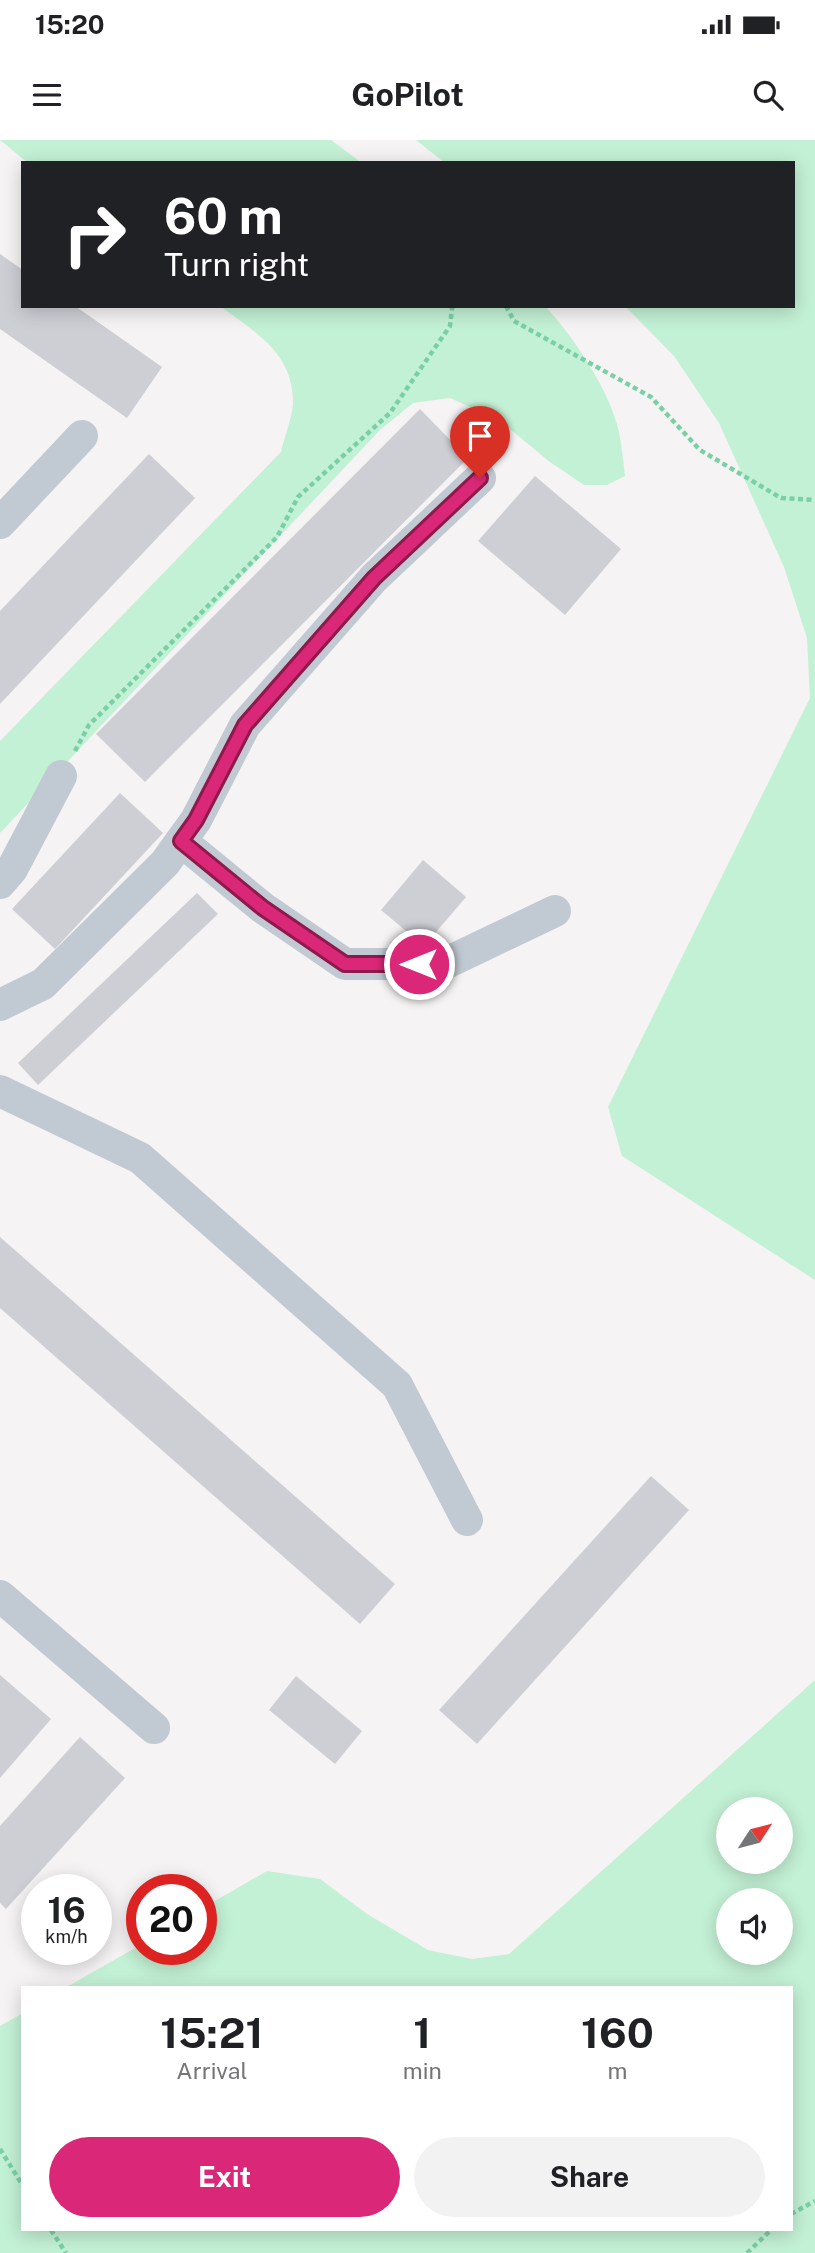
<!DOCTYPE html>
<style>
:root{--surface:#fff;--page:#f2f2f2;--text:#202124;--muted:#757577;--accent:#db2777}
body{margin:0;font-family:"Public Sans",sans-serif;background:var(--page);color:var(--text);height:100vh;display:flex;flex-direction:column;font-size:26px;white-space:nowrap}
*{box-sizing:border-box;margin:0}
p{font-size:23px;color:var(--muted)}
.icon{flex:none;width:38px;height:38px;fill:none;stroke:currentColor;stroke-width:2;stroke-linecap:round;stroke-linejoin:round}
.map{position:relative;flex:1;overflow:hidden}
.side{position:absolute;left:21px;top:1846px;width:772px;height:245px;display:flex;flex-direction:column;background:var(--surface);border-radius:0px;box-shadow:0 4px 18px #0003}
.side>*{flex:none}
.hud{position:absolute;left:21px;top:21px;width:774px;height:147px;border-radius:0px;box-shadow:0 4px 18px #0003;background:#202124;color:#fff;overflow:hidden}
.needle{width:46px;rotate:54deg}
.fabs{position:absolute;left:716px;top:1657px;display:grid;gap:14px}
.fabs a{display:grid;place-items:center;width:77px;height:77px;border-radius:50%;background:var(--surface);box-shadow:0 4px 18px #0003;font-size:35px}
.speed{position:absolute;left:21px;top:1734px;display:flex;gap:14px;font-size:35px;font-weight:700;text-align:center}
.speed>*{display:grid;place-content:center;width:91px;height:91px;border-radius:50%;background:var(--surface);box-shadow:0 4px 18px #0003;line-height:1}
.speed small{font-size:18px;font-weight:400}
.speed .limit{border:10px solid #d22;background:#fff;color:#111}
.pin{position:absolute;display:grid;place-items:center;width:60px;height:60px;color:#fff;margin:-72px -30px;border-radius:50% 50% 50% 0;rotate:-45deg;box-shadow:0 0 7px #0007}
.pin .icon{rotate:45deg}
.me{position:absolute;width:77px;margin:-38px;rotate:270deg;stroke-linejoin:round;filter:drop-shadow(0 0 5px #0008)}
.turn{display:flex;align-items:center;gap:24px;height:147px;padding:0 28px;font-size:32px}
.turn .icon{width:91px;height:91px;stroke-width:2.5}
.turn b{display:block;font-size:49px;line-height:60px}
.eta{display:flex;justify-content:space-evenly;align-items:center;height:119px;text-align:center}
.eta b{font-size:42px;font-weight:700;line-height:49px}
.button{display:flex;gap:14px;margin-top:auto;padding:14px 28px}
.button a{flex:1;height:80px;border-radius:42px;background:var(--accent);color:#fff;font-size:28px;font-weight:700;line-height:80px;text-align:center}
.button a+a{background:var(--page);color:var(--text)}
.status{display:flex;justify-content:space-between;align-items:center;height:49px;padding:0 35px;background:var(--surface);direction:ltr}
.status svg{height:19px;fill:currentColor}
header{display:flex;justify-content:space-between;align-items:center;height:91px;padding:0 28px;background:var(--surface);font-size:32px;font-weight:700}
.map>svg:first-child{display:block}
.green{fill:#c3f1d5;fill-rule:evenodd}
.building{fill:#cdcfd5}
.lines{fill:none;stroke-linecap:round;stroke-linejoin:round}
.path{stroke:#7ad0a6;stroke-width:4.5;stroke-dasharray:5 3.5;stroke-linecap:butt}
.minor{stroke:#c1cad2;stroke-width:32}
.route-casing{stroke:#8e194d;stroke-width:18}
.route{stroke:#db2777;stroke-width:12}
</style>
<div class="status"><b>15:20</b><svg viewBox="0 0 49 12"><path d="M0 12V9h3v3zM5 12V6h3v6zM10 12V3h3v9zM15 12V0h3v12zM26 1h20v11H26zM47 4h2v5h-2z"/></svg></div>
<header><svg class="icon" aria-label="menu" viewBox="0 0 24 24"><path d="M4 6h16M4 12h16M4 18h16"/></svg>GoPilot<svg class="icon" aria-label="search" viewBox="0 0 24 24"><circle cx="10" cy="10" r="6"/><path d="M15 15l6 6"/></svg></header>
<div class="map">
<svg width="815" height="2113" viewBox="0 0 815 2113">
<rect width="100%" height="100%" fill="#f5f3f3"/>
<g class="green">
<path d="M0 0H331L362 23H28Z"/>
<path d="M416 0H815V1140L622 1016 608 967 810 558 807 498 784 427 719 283 674 216 625 166H793V23H445Z"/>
<path d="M220 166H545C574 197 610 251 619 292 622 306 623 321 625 336L607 345H584L550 322 499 280 450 258 413 263 380 290 0 693V601L281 312C284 297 292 279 293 264 294 213 256 193 220 166Z"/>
<path d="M815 1540V2113H0V1886L23 1873V2090H791V1848H65L142 1804V1810H201V1769L267 1731 320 1739 367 1774 428 1810 472 1819 509 1814ZM728 1670H780V1722H728ZM728 1760H780V1813H728Z"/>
</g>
<g class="building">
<path d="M0 114 23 130V166H75L162 227 127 278 0 189Z"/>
<path d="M420 269 468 318 145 642 96 594Z"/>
<path d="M149 314 195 358 0 564V471Z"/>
<path d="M535 336 621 409 565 475 478 401Z"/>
<path d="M120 653 163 693 55 809 12 769Z"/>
<path d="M423 720 466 757 424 806 381 770Z"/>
<path d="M197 753 218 774 38 945 18 923Z"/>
<path d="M0 1097 395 1444 360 1484 0 1168Z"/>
<path d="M651 1336 689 1370 477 1604 439 1570Z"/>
<path d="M0 1535 51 1579 0 1638Z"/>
<path d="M296 1536 362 1591 335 1624 269 1570Z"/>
<path d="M80 1597 125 1638 6 1769 0 1763V1686Z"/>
</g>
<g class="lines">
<g class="path">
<path d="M506 166 514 181 651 257 700 310 781 358 815 360"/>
<path d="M75 611 89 585 277 397 298 357 390 273 450 186 452 168 454 166"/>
<path d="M0 2009 23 2046"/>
<path d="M791 2074 815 2061"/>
<path d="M51 2090 66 2113"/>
<path d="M747 2113 771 2090"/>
</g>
<g class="minor">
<path d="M0 383 82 296"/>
<path d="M181 701 263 768 345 824H444L555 771"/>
<path d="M0 743 12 729 61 636"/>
<path d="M0 865 43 844 165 723 196 680 245 585 374 438 480 338"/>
<path d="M0 951 140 1018 397 1245 467 1380"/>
<path d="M0 1456 154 1588"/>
</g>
</g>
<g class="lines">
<defs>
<path id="route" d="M419 824H345L263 768 181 701 196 680 245 585 374 438 480 338"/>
</defs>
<use href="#route" class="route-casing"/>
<use href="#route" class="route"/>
</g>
</svg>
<div class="fabs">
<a><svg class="needle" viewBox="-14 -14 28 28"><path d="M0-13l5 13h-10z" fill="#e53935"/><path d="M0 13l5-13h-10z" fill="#757577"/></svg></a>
<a><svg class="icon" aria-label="sound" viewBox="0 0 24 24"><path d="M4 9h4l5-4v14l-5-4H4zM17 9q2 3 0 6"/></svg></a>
</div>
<div class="speed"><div>16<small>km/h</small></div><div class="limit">20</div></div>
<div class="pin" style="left:480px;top:338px;background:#d93025"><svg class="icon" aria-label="arrive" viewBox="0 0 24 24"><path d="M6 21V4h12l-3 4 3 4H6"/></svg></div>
<svg class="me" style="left:419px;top:824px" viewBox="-20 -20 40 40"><circle r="17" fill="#db2777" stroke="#fff" stroke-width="3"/><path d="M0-11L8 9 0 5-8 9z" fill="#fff"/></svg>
<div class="hud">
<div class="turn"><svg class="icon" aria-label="right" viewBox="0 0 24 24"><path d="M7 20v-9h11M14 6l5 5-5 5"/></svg><div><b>60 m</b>Turn right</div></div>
</div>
<section class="side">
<div class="eta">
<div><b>15:21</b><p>Arrival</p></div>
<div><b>1</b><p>min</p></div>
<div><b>160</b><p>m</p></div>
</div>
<div class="button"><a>Exit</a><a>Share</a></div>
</section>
</div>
